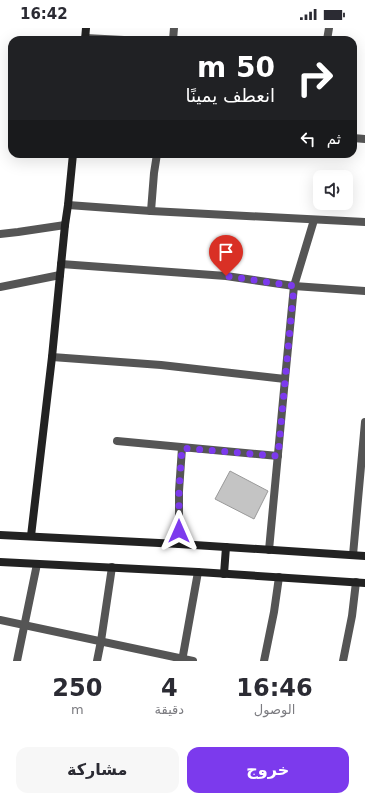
<!DOCTYPE html>
<html lang="ar">
<meta charset="utf-8">
<style>
:root{--surface:#fff;--page:#f7f7f7;--text:#2b2b33;--muted:#7c7c81;--accent:#7c3aed}
body{margin:0;font-family:"DejaVu Sans",Vazirmatn,sans-serif;background:var(--page);color:var(--text);direction:rtl;height:100vh;display:flex;flex-direction:column;font-size:15px;white-space:nowrap}
*{box-sizing:border-box;margin:0}
p{font-size:13px;color:var(--muted)}
.icon{flex:none;width:22px;height:22px;fill:none;stroke:currentColor;stroke-width:2;stroke-linecap:round;stroke-linejoin:round}
.map{position:relative;height:633px;overflow:hidden;direction:ltr}
.details{display:flex;flex-direction:column;background:var(--surface);flex:1}
.details>*{flex:none}
.hud{position:absolute;left:8px;top:8px;width:349px;height:122px;border-radius:12px;box-shadow:0 4px 16px #0002;direction:rtl;background:#202124;color:#fff;overflow:hidden}
.fabs{position:absolute;left:313px;top:142px;display:grid;gap:8px}
.fabs a{display:grid;place-items:center;width:40px;height:40px;border-radius:8px;background:var(--surface);box-shadow:0 4px 16px #0002;font-size:20px}
.pin{position:absolute;display:grid;place-items:center;width:34px;height:34px;color:#fff;margin:-41px -17px;border-radius:50% 50% 50% 0;rotate:-45deg;box-shadow:0 0 4px #0007}
.pin .icon{rotate:45deg}
.me{position:absolute;width:44px;margin:-22px;rotate:0deg;stroke-linejoin:round;filter:drop-shadow(0 0 3px #0008)}
.turn{display:flex;align-items:center;gap:14px;height:84px;padding:0 16px;font-size:18px}
.turn .icon{width:52px;height:52px;stroke-width:2.5}
.turn b{display:block;font-size:28px;line-height:34px}
.then{display:flex;align-items:center;height:38px;padding:0 16px;background:#0003;gap:8px;font-size:15px}
.eta{display:flex;justify-content:space-evenly;align-items:center;height:68px;text-align:center}
.eta b{font-size:24px;font-weight:700;line-height:28px}
.cta{display:flex;gap:8px;margin-top:auto;padding:8px 16px}
.cta a{flex:1;height:46px;border-radius:12px;background:var(--accent);color:#fff;font-size:16px;font-weight:700;line-height:46px;text-align:center}
.cta a+a{background:var(--page);color:var(--text)}
.status{display:flex;justify-content:space-between;align-items:center;height:28px;padding:0 20px;background:var(--surface);direction:ltr}
.status svg{height:11px;fill:currentColor}
.map>svg:first-child{display:block}
.building{fill:#c4c4c4;stroke:#999}
.lines{fill:none;stroke-linecap:round;stroke-linejoin:round}
.street{stroke:#555;stroke-width:8}
.secondary{stroke:#222;stroke-width:8}
.route{stroke:#7c3aed;stroke-width:7;stroke-dasharray:0 12.6}
</style>
<div class="status"><b>16:42</b><svg viewBox="0 0 49 12"><path d="M0 12V9h3v3zM5 12V6h3v6zM10 12V3h3v9zM15 12V0h3v12zM26 1h20v11H26zM47 4h2v5h-2z"/></svg></div>
<div class="map">
<svg width="365" height="633" viewBox="0 0 365 633">
<rect width="100%" height="100%" fill="#fff"/>
<path class="building" d="M230 443 268 463 254 491 215 471Z"/>
<g class="lines">
<g class="street">
<path d="M85 10 124 12"/>
<path d="M173 12 174 0"/>
<path d="M327 12 329 0"/>
<path d="M353 110 365 111"/>
<path d="M68 177 151 183 365 194"/>
<path d="M151 183 154 145 157 126"/>
<path d="M0 206 18 204 65 197"/>
<path d="M61 236 226 248 294 258 365 263"/>
<path d="M0 259 60 247"/>
<path d="M52 329 161 337 285 351"/>
<path d="M117 413 278 428"/>
<path d="M179 516V463L182 420"/>
<path d="M269 522 285 351 294 258 314 192"/>
<path d="M353 527 365 394"/>
<path d="M0 592 193 633"/>
<path d="M17 633 37 536"/>
<path d="M97 633 101 613 112 539"/>
<path d="M182 633 198 544"/>
<path d="M264 633 274 584 279 549"/>
<path d="M343 633 352 588 356 554"/>
</g>
<g class="secondary">
<path d="M85 12 86 0"/>
<path d="M0 507 179 516 365 528"/>
<path d="M31 508 52 329 60 247 65 197 68 177 73 126"/>
<path d="M0 534 198 544 365 555"/>
<path d="M224 546 226 519"/>
</g>
</g>
<g class="lines">
<path class="route" d="M179 503V463L182 420 278 428 294 258 226 248"/>
</g>
</svg>
<div class="fabs">
<a><svg class="icon" aria-label="sound" viewBox="0 0 24 24"><path d="M4 9h4l5-4v14l-5-4H4zM17 9q2 3 0 6"/></svg></a>
</div>
<div class="pin" style="left:226px;top:248px;background:#d93025"><svg class="icon" aria-label="arrive" viewBox="0 0 24 24"><path d="M6 21V4h12l-3 4 3 4H6"/></svg></div>
<svg class="me" style="left:179px;top:503px" viewBox="-20 -20 40 40"><path d="M0-17L14 15 0 8-14 15z" fill="#7c3aed" stroke="#fff" stroke-width="4"/></svg>
<div class="hud">
<div class="turn"><svg class="icon" aria-label="right" viewBox="0 0 24 24"><path d="M7 20v-9h11M14 6l5 5-5 5"/></svg><div><b>50 m</b>انعطف يمينًا</div></div>
<div class="then">ثم<svg class="icon" aria-label="left" viewBox="0 0 24 24"><path d="M17 20v-9H6M10 6l-5 5 5 5"/></svg></div>
</div>
</div>
<section class="details">
<div class="eta">
<div><b>16:46</b><p>الوصول</p></div>
<div><b>4</b><p>دقيقة</p></div>
<div><b>250</b><p>m</p></div>
</div>
<div class="cta"><a>خروج</a><a>مشاركة</a></div>
</section>
